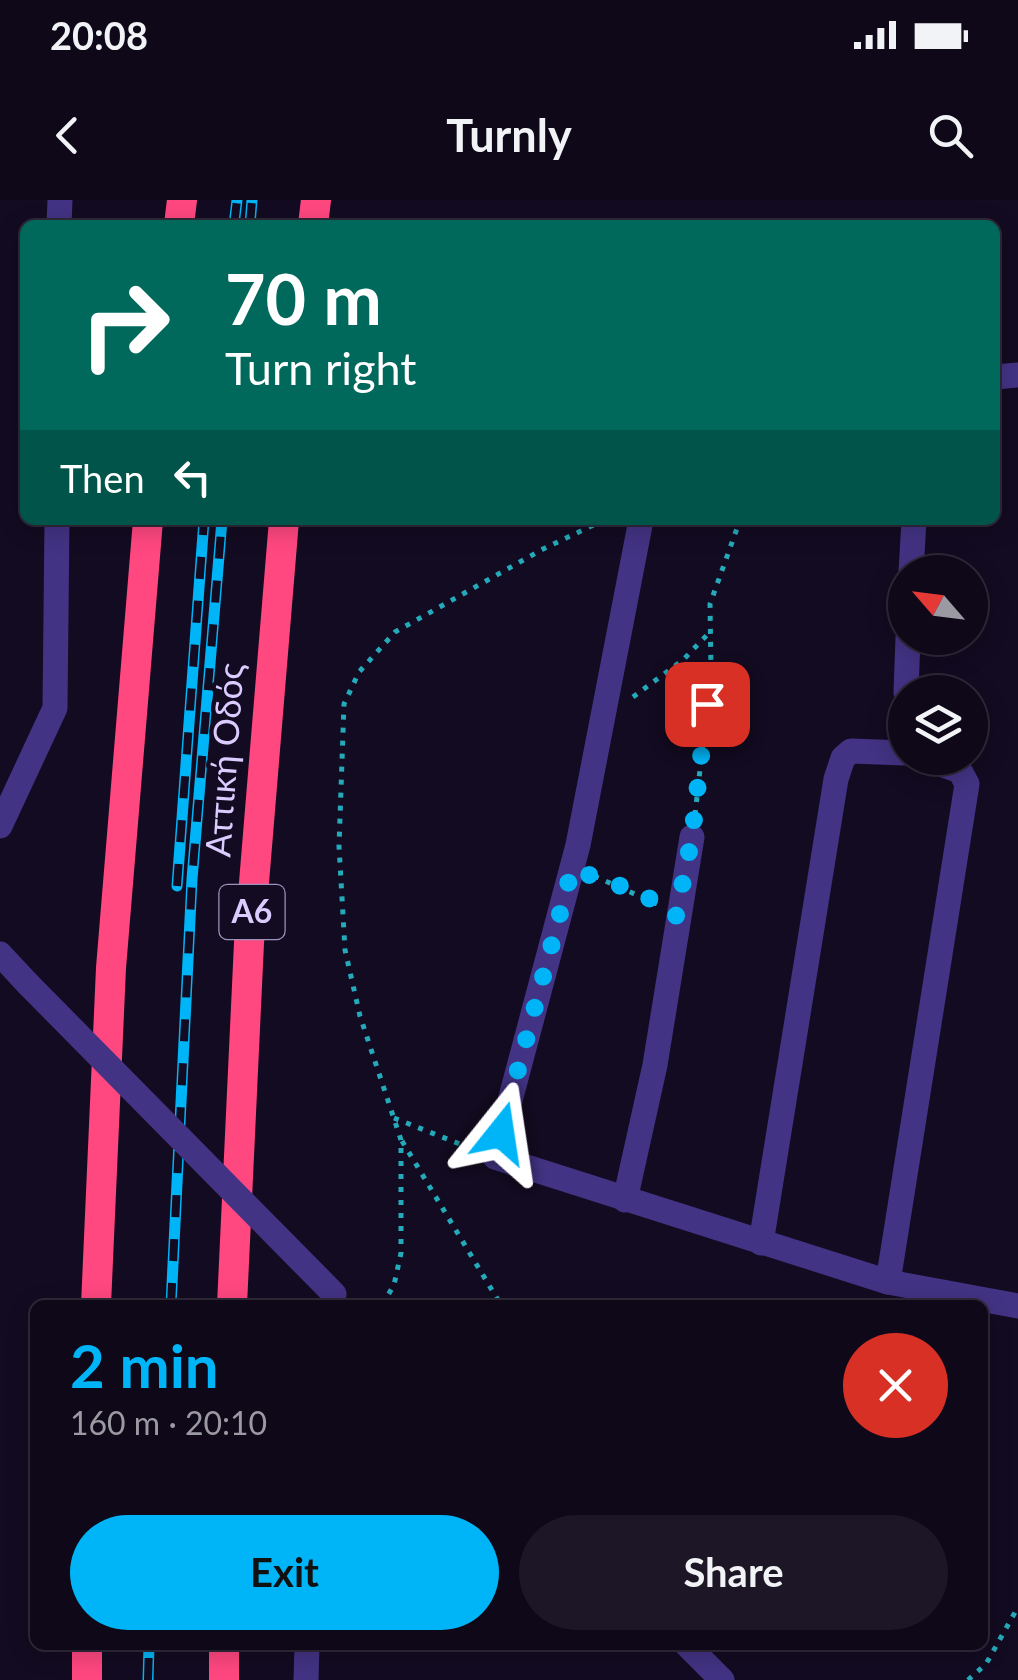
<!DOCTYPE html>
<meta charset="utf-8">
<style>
:root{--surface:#0e0819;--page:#1c1626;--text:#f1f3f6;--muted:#9b9aa2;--line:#2e2938;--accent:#00b5f7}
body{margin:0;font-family:Lato,sans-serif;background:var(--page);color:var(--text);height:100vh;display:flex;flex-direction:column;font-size:38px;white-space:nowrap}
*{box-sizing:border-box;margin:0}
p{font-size:32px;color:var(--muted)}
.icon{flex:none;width:55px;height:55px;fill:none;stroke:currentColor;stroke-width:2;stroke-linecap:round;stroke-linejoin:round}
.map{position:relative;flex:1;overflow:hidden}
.details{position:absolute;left:30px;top:1100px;width:958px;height:350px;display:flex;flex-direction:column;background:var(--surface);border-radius:15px;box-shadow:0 5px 25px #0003,0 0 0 2px var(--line)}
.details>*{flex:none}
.guide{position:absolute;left:20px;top:20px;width:980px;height:305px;border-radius:15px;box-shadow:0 5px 25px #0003,0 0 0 2px var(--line);background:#00695c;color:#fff;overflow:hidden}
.needle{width:65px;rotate:298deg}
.fabs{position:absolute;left:888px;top:355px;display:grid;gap:20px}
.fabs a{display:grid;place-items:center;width:100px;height:100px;border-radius:50%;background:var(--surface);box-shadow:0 5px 25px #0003,0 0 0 2px var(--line);font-size:50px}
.pin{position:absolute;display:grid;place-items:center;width:85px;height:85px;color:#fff;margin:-42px;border-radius:20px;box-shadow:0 5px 15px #0006}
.me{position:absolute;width:110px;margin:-55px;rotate:15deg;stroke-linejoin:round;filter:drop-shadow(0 0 8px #0008)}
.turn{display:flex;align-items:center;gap:35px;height:210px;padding:0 40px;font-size:45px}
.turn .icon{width:130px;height:130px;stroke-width:2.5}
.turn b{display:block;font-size:70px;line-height:85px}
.then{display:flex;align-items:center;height:95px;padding:0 40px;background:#0003;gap:20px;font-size:38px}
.round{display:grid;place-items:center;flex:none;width:105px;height:105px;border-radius:52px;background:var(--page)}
.head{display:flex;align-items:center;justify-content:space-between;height:170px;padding:0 40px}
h1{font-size:60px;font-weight:700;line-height:75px;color:var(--accent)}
.button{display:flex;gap:20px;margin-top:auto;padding:20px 40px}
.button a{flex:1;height:115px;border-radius:60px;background:var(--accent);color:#111;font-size:40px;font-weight:700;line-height:115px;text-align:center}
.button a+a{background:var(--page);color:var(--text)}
.status{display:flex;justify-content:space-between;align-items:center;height:70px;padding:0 50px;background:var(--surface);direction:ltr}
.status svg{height:28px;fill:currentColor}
header{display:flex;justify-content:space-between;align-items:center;height:130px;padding:0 40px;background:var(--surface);font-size:45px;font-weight:700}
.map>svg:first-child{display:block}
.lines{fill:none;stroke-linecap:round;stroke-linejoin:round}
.path{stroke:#24aaba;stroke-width:5;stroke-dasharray:5 8;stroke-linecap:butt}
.minor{stroke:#433384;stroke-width:25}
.highway{stroke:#ff4780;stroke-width:30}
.rail-casing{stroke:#00b5f7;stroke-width:11}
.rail{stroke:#130b21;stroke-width:8;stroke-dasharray:22;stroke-linecap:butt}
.minor-bridge{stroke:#433384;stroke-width:25}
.route{stroke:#00b5f7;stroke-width:18;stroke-dasharray:0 32.4}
.labels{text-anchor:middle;stroke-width:9;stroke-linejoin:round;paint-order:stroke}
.shield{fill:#130b21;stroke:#9e92bc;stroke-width:2.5}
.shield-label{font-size:32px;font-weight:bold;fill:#daccff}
.street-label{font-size:35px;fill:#daccff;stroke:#130b21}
</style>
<div class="status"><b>20:08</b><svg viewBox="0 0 49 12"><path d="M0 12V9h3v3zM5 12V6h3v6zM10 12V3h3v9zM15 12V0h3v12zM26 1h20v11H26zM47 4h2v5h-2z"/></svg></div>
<header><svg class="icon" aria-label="back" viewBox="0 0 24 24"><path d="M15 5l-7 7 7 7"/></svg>Turnly<svg class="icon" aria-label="search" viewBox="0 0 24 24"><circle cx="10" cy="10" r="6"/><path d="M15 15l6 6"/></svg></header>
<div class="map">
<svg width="1018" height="1480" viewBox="0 0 1018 1480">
<rect width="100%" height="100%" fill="#130b21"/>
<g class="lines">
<g class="path">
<path d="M633 497 683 460 707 435"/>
<path d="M695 615 711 470 710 404 740 320"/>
<path d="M594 676 657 704"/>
<path d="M394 918 475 950"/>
<path d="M402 941 501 1105"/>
<path d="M382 1105 394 1085 401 1053V940L360 816 345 750 339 646 344 504 359 472 395 432 543 349 604 320"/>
<path d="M968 1480 986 1464 1018 1407"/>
</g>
<g class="minor">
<path d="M59 25 60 0"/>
<path d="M995 177 1018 175"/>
<path d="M641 320 578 645 495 957 888 1082 1018 1106"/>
<path d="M911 372 914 320"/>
<path d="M906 492 908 438"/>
<path d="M904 552 905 515"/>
<path d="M0 626 55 508 57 320"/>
<path d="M0 754 28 784"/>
<path d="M625 1000 655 865 692 637"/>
<path d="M761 1043 836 579 843 558 851 551 905 553"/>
<path d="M888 1082 967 584 960 571 923 558"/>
<path d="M687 1445 722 1480"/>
<path d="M306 1480 307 1445"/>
</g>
<g class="highway">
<path d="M179 25 182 0"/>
<path d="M313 25 316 0"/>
<path d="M96 1105 111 768 148 320"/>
<path d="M232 1105 249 743 284 320"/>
<path d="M87 1480V1445"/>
<path d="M224 1480V1445"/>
</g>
<defs>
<g id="rail">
<path d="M234 25 237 0"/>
<path d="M250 25 252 0"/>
<path d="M177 686 204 320"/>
<path d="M171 1105 192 679 222 320"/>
<path d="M148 1480 149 1445"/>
</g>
</defs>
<use href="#rail" class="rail-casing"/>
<use href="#rail" class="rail"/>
<path class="minor-bridge" d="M28 784 334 1094"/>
</g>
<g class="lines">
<path class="route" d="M501 933 572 669 641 693 676 716 692 637 707 504"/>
</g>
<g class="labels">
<rect class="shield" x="219.5" y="685" width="65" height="54" rx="8"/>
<g class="shield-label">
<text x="252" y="723">Α6</text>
</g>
<g class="street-label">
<text transform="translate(225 560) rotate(-86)" y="12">Αττική Οδός</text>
</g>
</g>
</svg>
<div class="fabs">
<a><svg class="needle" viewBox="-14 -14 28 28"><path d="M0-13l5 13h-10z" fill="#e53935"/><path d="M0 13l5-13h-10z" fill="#9b9aa2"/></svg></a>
<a><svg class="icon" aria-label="layers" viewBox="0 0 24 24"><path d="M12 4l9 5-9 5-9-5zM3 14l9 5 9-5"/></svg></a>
</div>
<div class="pin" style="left:707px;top:504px;background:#d93025"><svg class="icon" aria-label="arrive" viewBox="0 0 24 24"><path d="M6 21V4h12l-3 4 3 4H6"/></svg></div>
<svg class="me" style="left:501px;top:933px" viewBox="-20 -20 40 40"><path d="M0-17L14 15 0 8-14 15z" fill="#00b5f7" stroke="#fff" stroke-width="4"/></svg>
<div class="guide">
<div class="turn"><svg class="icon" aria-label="right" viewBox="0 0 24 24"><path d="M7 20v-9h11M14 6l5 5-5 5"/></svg><div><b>70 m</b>Turn right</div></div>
<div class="then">Then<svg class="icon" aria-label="left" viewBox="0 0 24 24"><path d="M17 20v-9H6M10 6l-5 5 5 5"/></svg></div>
</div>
<section class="details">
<div class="head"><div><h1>2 min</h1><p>160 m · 20:10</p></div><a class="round" style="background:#d93025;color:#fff"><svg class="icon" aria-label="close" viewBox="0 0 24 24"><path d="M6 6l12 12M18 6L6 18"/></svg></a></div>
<div class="button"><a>Exit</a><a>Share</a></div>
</section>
</div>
